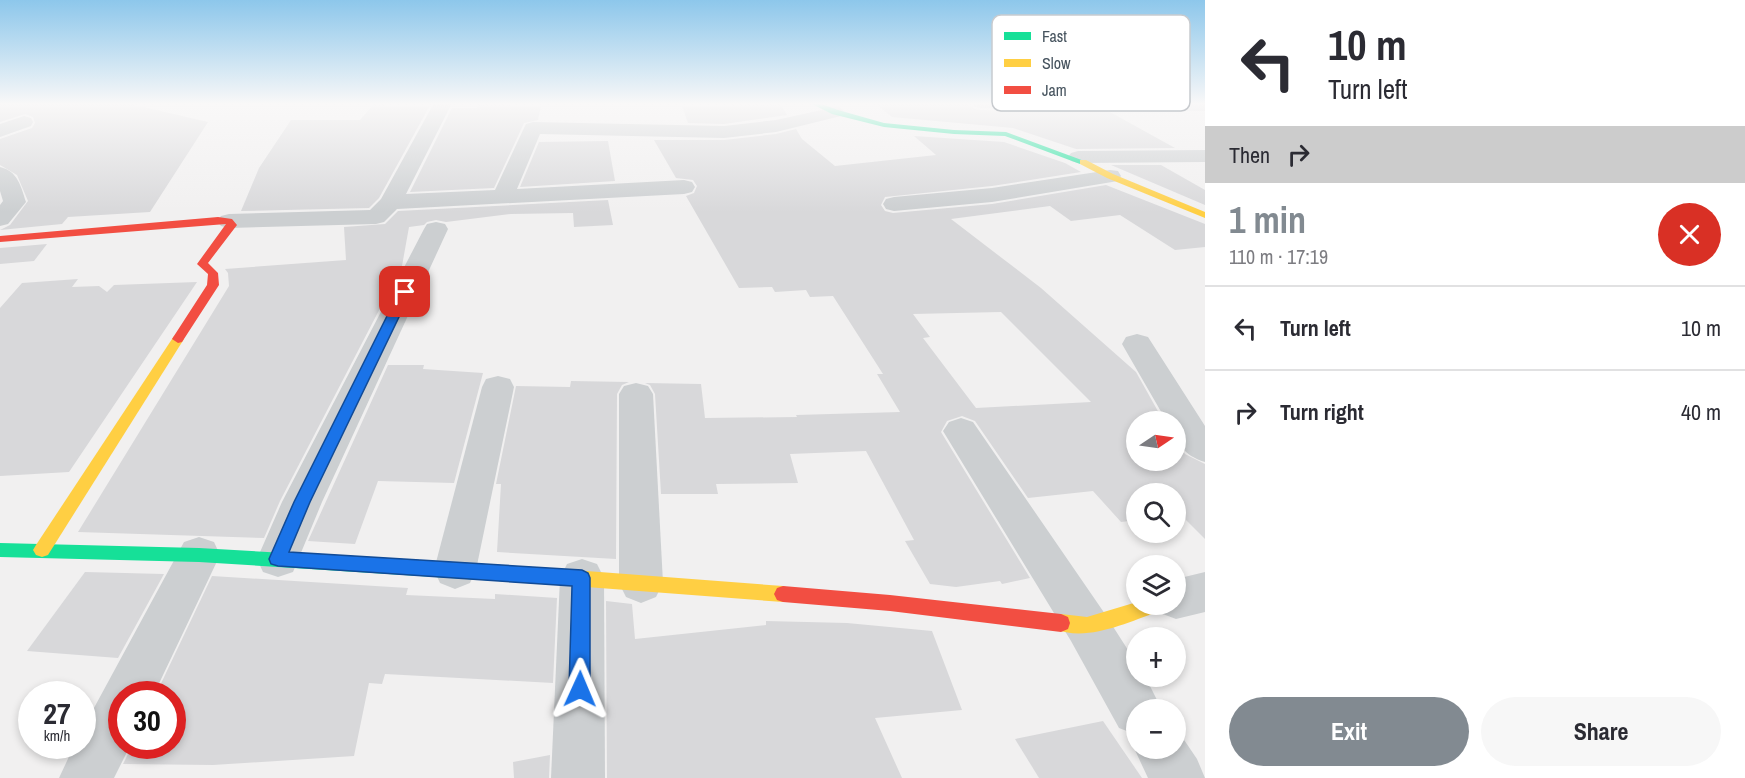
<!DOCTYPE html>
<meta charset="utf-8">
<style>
:root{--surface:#fff;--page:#f7f7f7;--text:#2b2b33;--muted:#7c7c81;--line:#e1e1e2;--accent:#828a91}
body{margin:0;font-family:"Archivo Narrow",sans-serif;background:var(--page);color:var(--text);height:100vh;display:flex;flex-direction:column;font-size:22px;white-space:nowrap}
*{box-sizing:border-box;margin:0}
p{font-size:20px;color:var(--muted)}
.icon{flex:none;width:33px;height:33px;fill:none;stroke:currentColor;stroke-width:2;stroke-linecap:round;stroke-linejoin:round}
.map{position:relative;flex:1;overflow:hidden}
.side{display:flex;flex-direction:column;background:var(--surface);width:540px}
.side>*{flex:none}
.guide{background:#fff;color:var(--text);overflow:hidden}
.needle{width:39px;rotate:77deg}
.controls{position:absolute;left:1126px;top:411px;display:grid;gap:12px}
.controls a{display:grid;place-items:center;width:60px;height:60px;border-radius:50%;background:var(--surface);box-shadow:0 3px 9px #0003;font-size:30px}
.speed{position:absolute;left:18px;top:681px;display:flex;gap:12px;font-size:30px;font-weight:700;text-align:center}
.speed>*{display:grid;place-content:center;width:78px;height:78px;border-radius:50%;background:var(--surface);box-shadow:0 3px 9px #0003;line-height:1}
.speed small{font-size:15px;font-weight:400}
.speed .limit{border:9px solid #d22;background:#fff;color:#111}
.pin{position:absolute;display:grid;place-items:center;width:51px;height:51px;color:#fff;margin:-26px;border-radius:12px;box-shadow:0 3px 9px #0006}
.me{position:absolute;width:66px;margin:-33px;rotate:1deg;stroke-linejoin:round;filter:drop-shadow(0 0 4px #0008)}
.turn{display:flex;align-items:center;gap:21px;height:126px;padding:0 24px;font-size:27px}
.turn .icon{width:78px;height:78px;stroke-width:2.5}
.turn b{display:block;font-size:42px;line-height:51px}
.then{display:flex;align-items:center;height:57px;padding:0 24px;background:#0003;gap:12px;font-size:22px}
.round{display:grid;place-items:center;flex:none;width:63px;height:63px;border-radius:32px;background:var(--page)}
.overview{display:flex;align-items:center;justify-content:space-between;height:102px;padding:0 24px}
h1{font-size:36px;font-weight:700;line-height:45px;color:var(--accent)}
.action{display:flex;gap:12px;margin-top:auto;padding:12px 24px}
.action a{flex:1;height:69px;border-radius:36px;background:var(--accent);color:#fff;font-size:24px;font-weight:700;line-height:69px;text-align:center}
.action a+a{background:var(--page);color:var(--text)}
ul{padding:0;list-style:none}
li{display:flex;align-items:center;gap:18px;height:84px;padding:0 24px;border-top:2px solid var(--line)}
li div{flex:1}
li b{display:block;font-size:22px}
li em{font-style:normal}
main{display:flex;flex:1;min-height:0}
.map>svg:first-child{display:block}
.building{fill:#d8d8da;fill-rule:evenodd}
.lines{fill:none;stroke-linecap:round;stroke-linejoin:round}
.street{fill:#cccfd1;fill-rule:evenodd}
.fast{fill:#16e098;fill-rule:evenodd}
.slow{fill:#ffcf43;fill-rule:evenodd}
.jam{fill:#f24e42;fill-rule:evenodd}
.route{fill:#1a73e8;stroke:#114b97;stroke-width:1.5}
.key{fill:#fff;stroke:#c8cbcf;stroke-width:1.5}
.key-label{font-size:16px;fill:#46535e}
</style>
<main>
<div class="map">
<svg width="1205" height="778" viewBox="0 0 1205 778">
<rect width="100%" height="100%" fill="#f1f0f0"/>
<g class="building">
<path d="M0 103H126L208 122 150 212 68 217 62 224 0 230 10 225 28 201 17 175 0 165V139L32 128 35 123 33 117 25 114 0 122Z"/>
<path d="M875 103H966L975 109 981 110 1110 112 1175 148 1076 149 1013 128 892 117Z"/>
<path d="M373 105 429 107 379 198 369 208 241 211 259 168 291 120H360Z"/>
<path d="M478 105 541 106 538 120 524 123 494 188 410 192 452 108H477Z"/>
<path d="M781 105 787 115 724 124 688 123 682 106Z"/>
<path d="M796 129 802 139 835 166 936 155 914 136 1004 142 1065 163 1081 172 992 186 885 197 881 205 885 211 893 213 992 204 1106 185 1205 224V247L1175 250 1120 215 1071 221 1050 206 951 219 1041 288 1136 372 1164 422H1137V460H1176V439L1185 454 1205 464V539L1180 514 1176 515V494H1137V520L1121 522 1093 491 1028 498 975 421 962 416 947 421 941 432 1030 578 1002 584 1000 581 956 587 930 584 905 541 914 540 866 451 790 454 798 483 716 484 718 494H661L655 394 650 385 645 383 701 384 705 418 797 417 796 415 900 412 877 374H883L833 296 810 297 806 290 775 292 772 287 739 288 686 196 694 193 697 186 693 180 676 178 654 140H724L776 134ZM1001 312 1091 402 976 408 923 338 930 337 913 314Z"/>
<path d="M608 141 615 181 520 187 539 142Z"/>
<path d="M1111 165H1161L1205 190V205Z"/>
<path d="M608 200 613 225 574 227 573 213 511 214 446 222 436 220 427 222 424 225 409 227 402 266 280 501 264 538 78 532 229 286 228 273 225 269 346 260 344 227 385 224 398 211Z"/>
<path d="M47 244 34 261 0 264V248Z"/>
<path d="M78 279 72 287 99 286 107 292 114 285 197 282 69 472 0 476V308L22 283Z"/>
<path d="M388 365H424L423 369 483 373 454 483 378 481 355 544 308 541Z"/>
<path d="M571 381 629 382 622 385 617 394 616 559 497 552 501 484H496L516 386 570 387Z"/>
<path d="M85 572 164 574 118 658 27 651Z"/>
<path d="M212 576 408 588 406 595 495 599V594L557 598 553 683 385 674 382 684 369 683 354 756 213 765 123 764 132 746H172V694H156Z"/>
<path d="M606 601 632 604 635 639 766 625V621L847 623 932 631 962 710 875 718 902 778H607Z"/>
<path d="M1103 721 1142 778H1039L1015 739Z"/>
<path d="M550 755 549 778H514L513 762Z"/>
</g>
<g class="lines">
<g class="street">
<path d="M434 103H452L406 194 495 190 524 128 526 124 533 122 724 126 776 120 835 107 841 108 844 112 841 116 776 132 724 138 540 134 517 189 684 180 692 182 695 187 692 192 684 194 397 209 384 222 376 224 229 228 221 226 217 221 221 216 229 214 370 210 381 199Z"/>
<path d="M972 103H1205V111L981 108 975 107Z"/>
<path d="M24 116 31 118 33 122 31 126 0 137V124Z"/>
<path d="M1205 150V162L1078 163 1071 161 1068 157 1071 153 1078 151Z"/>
<path d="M0 167C18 171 21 187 26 202L8 224 0 226V205L3 201 0 191Z"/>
<path d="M1110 170 1118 171 1121 176 1118 181 992 202 894 211 886 209 883 204 886 199 894 197 992 188Z"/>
<path d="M436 222 445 224 448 229 322 502 293 572 278 577 263 572 257 559 282 502 424 229 427 224Z"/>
<path d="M1137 334 1148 337 1205 426V462C1183 455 1176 444 1176 422H1167L1122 344 1126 337Z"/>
<path d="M498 376 510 379 514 387 476 570 470 583 455 589 440 583 434 570 482 387 486 379Z"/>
<path d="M636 383 648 386 653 394 663 583 656 597 641 603 626 597 619 583V394L624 386Z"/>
<path d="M961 418 973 422 1103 611 1137 664V676H1145L1162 710H1137V735L1119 728 1071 641 943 431 949 422Z"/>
<path d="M199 537 214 542 220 555 154 694H122V746H130L114 778H59L74 746H82V730L184 542Z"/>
<path d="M582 559 597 564 604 578 605 778H551L560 578 567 564Z"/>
<path d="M1205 572V612L1176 619 1160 613 1156 604H1176V579Z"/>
<path d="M1176 728 1197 759 1205 778H1148L1134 748 1137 740V748H1176Z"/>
</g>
<g class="fast">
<path d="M810 103H819L838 110 884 123 954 130 1006 132 1087 162 1080 164 1005 136 954 134 884 127 832 114Z"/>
<path d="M0 543 199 548 547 568 553 570 556 576 553 582 547 584 199 562 0 557Z"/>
</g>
<g class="slow">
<path d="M1080 160H1086L1113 174 1205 212V218L1107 178 1080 164Z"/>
<path d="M178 335 184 339 48 555 42 557 36 555 33 550 36 545 174 336Z"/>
<path d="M547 568 783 586 789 588 792 594 789 600 783 602 547 584 541 582 538 576 541 570Z"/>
<path d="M1137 602V604H1167L1164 610 1158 612C1125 623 1088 642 1054 629L1052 623 1054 617 1061 614 1087 617Z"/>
</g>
<g class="jam">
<path d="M218 217 232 219 237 225 208 263 218 273 219 285 182 342 178 343 172 339 207 285 208 274 197 264 226 224 0 242V236Z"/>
<path d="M783 586 890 595 1061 614 1068 617 1070 623 1068 629 1061 632 890 611 783 602 777 600 774 594 777 588Z"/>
</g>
</g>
<linearGradient id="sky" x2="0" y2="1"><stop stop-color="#8dc7eb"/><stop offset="0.49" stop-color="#f9f8f8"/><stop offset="1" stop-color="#f9f8f8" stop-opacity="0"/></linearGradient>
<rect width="1205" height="212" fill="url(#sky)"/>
<path class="route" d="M405 289 411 292 310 502 289 552 582 570 588 573 590 578V689L587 696 580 699 572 696 569 689 572 586 278 566 271 564 269 559 294 502 399 292Z"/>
<rect x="992" y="15" width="198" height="96" rx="9" class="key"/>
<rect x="1004" y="32" width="27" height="8" fill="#16e098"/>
<rect x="1004" y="59" width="27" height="8" fill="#ffcf43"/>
<rect x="1004" y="86" width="27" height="8" fill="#f24e42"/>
<g class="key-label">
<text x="1042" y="42">Fast</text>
<text x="1042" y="69">Slow</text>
<text x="1042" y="96">Jam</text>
</g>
</svg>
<div class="controls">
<a><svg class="needle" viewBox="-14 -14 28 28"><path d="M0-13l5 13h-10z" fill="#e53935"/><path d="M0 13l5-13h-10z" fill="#7c7c81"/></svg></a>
<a><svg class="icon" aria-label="search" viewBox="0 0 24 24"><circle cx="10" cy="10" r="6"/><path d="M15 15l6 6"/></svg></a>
<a><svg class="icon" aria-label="layers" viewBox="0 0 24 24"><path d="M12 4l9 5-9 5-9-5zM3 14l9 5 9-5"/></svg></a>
<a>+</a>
<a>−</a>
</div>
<div class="speed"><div>27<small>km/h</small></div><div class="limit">30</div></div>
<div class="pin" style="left:405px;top:292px;background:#d93025"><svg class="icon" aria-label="arrive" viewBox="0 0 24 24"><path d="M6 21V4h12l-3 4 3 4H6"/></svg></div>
<svg class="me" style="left:580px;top:689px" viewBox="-20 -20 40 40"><path d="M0-17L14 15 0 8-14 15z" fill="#1a73e8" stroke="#fff" stroke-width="4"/></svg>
</div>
<section class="side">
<div class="guide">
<div class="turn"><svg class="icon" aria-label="left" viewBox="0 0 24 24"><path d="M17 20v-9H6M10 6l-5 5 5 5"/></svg><div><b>10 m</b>Turn left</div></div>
<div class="then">Then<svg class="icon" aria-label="right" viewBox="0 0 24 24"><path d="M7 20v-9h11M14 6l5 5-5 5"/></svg></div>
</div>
<div class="overview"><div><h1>1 min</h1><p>110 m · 17:19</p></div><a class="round" style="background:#d93025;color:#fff"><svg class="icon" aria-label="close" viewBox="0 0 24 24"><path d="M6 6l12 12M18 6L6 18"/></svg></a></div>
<ul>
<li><svg class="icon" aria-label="left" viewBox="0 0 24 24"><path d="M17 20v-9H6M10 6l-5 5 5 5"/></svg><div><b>Turn left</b></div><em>10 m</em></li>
<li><svg class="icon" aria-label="right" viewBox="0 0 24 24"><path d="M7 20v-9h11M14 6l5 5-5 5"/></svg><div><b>Turn right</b></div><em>40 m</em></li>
</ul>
<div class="action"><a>Exit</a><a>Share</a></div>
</section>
</main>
